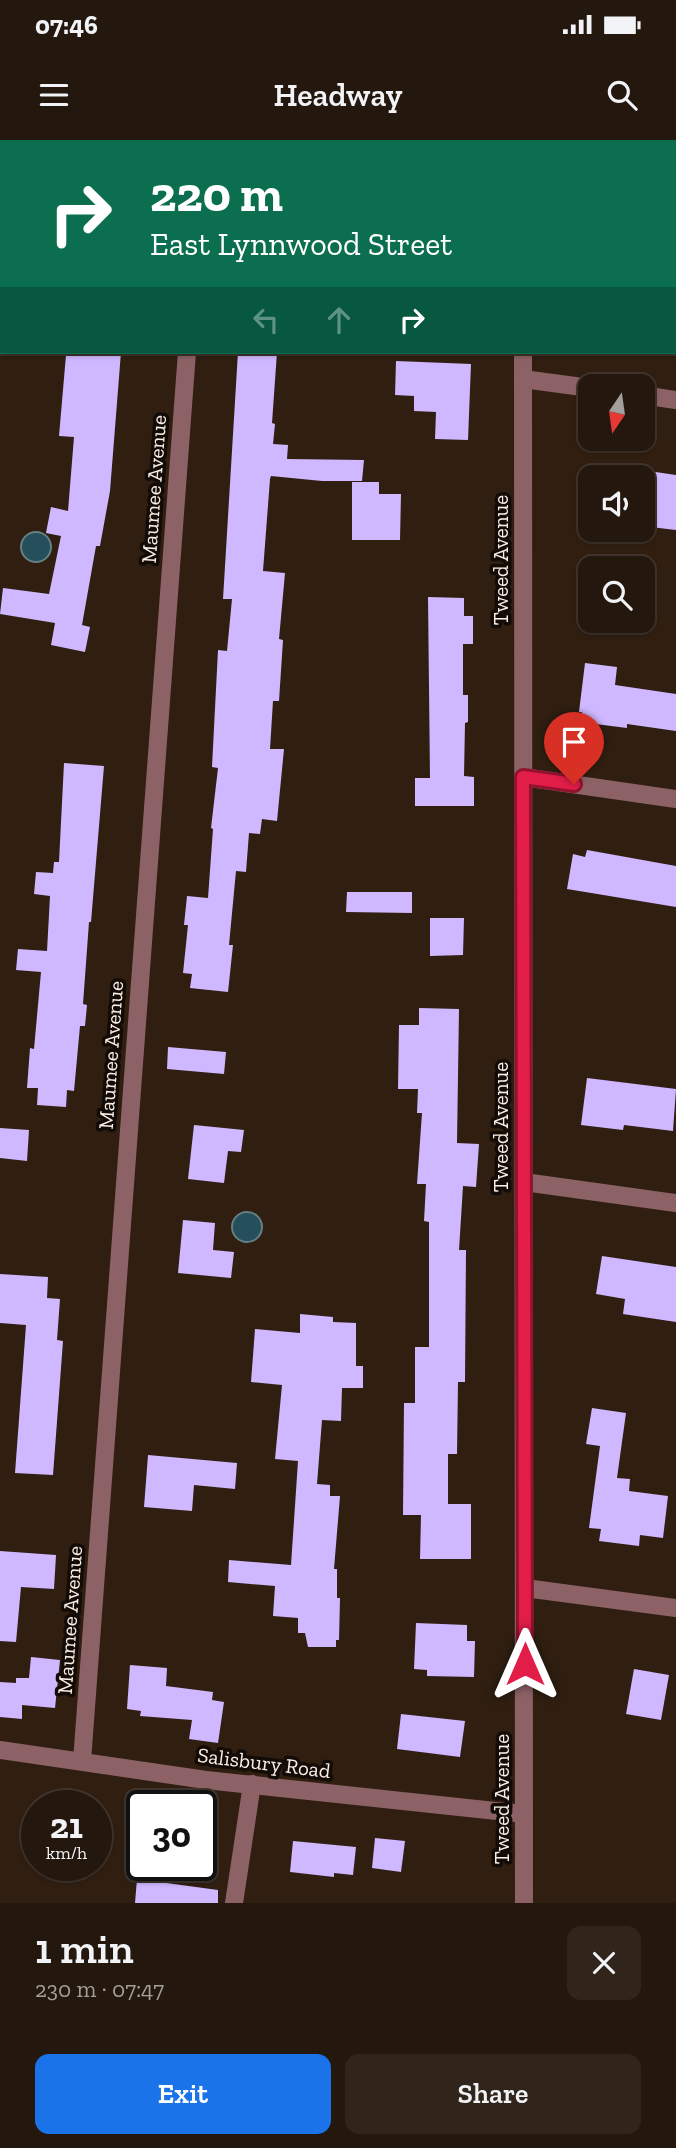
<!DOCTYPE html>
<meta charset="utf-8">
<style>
:root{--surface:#24170d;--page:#30241b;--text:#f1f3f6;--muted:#a39f9d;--line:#41362e;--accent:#1a73e8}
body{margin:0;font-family:"Zilla Slab",serif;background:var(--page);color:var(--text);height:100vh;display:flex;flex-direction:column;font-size:26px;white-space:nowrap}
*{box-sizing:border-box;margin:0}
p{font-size:23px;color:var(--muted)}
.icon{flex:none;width:38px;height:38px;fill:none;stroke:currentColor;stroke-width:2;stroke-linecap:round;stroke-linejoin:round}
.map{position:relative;height:1763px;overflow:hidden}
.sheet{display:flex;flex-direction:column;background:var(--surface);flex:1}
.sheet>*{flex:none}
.hud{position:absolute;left:0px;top:0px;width:677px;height:214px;box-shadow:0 2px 5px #0004,0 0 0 2px var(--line);background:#0b6e4f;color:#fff;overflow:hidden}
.needle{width:46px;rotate:193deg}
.buttons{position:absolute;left:578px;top:234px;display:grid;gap:14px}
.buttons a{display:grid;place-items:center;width:77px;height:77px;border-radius:14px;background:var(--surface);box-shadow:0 2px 5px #0004,0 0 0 2px var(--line);font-size:35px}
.speed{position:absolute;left:21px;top:1650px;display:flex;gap:14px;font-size:35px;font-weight:700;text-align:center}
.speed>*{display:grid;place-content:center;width:91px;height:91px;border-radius:50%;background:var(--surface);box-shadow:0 2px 5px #0004,0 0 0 2px var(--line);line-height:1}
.speed small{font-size:18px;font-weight:400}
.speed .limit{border:4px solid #111;border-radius:10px;background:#fff;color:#111}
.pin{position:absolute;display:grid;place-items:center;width:60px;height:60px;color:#fff;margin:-72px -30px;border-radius:50% 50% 50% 0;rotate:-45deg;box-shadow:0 0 7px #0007}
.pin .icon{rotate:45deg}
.me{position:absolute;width:77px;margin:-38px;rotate:0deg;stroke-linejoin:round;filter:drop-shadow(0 0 5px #0008)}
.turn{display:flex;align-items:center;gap:24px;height:147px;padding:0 35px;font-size:32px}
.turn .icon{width:91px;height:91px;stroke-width:2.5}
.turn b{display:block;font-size:49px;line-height:60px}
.lanes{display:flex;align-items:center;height:66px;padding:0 35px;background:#0003;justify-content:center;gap:35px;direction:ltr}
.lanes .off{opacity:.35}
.round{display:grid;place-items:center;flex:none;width:74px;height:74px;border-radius:14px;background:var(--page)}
.headline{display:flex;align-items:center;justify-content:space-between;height:119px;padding:0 35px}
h1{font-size:42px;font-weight:600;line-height:52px}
.primary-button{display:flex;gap:14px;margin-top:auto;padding:14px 35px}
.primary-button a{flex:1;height:80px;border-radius:14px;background:var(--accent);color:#fff;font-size:28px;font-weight:600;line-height:80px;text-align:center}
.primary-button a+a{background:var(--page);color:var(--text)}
.status{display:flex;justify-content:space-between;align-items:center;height:49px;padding:0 35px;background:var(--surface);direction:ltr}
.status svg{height:19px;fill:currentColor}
header{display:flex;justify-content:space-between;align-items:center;height:91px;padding:0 35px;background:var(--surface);font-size:32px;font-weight:600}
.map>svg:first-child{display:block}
.water{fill:#254f5b;stroke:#657f85;stroke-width:2}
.building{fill:#cfb8ff}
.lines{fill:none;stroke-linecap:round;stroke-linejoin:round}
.minor{stroke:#8d6266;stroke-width:18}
.route-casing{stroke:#92132f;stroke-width:18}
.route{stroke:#e11d48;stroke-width:12}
.labels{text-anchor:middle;stroke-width:7;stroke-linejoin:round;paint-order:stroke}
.street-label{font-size:21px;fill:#fbeee6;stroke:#120b06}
</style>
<div class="status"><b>07:46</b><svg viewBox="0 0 49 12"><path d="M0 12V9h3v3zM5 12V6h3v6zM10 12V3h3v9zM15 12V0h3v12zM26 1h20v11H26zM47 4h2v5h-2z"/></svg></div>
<header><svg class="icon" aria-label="menu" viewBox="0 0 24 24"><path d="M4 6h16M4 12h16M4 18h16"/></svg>Headway<svg class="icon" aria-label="search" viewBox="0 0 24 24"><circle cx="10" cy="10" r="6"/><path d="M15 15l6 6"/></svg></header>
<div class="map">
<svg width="676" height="1763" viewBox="0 0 676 1763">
<rect width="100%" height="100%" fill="#301f11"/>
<g class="water">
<circle cx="36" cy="407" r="15"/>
<circle cx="247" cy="1087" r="15"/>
</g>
<g class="building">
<path d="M82 212H121L110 351 100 406H96L82 485 90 487 85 512 51 505 55 483 0 474 3 448 49 454 61 396 46 393 51 367 68 371 74 297 59 296 66 215 82 216Z"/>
<path d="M238 212H277L272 283 275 284 273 304 288 305 287 319 364 320 362 341H322L271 336 270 339 263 431 285 433 279 499 283 500 279 561H273L270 609H284L277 681 262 679 260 694 249 693 246 732 236 731 229 805H233L228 852 190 848 192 834 183 833 188 785H184L187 756 208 758 213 689 211 688 218 628 212 627 218 510 227 511 232 459H223Z"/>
<path d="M396 221 471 224 468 300 435 299 436 272 414 271V256L395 255Z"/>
<path d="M642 330 676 335V390L642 386Z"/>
<path d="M352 342H379V354H401L400 400H352Z"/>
<path d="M428 457 464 458V476H473V504H463V555H468V582L465 583 464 636 474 637V666H415V638H430Z"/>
<path d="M585 523 617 527 615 545 676 554V591L627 584V588L580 582 582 572H579Z"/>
<path d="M64 623 104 626 91 782H89L83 864 87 865 85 886H80L74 951 67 950 66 967 37 965 38 948H27L30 908 34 909 41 832 16 830 18 809 47 811 50 756 34 754 36 732 53 733 54 722H59Z"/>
<path d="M587 710 676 726V767L567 749 573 714 585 717Z"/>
<path d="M347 752H412V773L346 772Z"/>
<path d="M430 778H464L463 815 430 816Z"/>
<path d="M419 868 459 869 457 1003 479 1004 476 1047 463 1046 459 1110H466L465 1242H458L457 1314H448V1364H471V1419H420L421 1375H403L404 1263H415V1207H429V1082L424 1081 426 1044H417L422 973H417L418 949H398L399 885H419Z"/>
<path d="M168 907 226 912 224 934 167 929Z"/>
<path d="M587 938 676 949 673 991 624 985 623 990 581 985Z"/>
<path d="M194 985 244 990 241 1012 228 1011 224 1043 188 1039Z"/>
<path d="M0 988 29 990 27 1021 0 1018Z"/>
<path d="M183 1080 215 1083 213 1110 234 1112 231 1138 178 1133Z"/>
<path d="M602 1116 676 1127V1182L623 1174 625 1159 596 1154Z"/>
<path d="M0 1134 48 1137 47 1158 60 1159 57 1200 63 1201 53 1335 15 1333 26 1185 0 1183Z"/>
<path d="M300 1174 333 1177V1182L356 1183V1226H363V1248H342L341 1281 322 1280 317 1344 330 1345V1356H340L334 1429H337V1458H340L339 1500H336V1507H308L305 1493H298V1478L273 1476 275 1446 228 1442 229 1420 291 1425 298 1321 275 1319 282 1245 251 1242 255 1189 300 1193Z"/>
<path d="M592 1268 626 1273 617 1338 630 1339 629 1351 668 1356 663 1398 640 1395 639 1406 599 1401 601 1389 589 1388 600 1306 586 1304Z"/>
<path d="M148 1315 237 1323 235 1349 194 1345 192 1371 144 1367Z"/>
<path d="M0 1411 56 1415 54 1449 21 1447 16 1502 0 1501Z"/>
<path d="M416 1483 467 1485V1501H475L474 1537 427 1536V1530L414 1529Z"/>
<path d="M31 1517 60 1520 55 1568 22 1565V1579L0 1577V1542L16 1543V1538H29Z"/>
<path d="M130 1525 167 1528 166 1546 213 1552 212 1560 224 1562 218 1603 189 1599 192 1580 140 1576 141 1571 127 1569Z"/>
<path d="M634 1529 669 1535 661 1580 626 1574Z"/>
<path d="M401 1574 465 1581 460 1617 397 1609Z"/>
<path d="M375 1698 405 1701 401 1732 372 1728Z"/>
<path d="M293 1701 356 1707 353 1735 334 1733V1737L290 1732Z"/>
<path d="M137 1739 218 1750V1763H135Z"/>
</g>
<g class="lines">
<g class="minor">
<path d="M197 2V0"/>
<path d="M524 2V0"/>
<path d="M523 212 524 1763"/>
<path d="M523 239 590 248"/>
<path d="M642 255 676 260"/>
<path d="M523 637 676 659"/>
<path d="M524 1042 676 1063"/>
<path d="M525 1448 676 1468"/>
<path d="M0 1610 206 1640 524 1674"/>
<path d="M82 1621 187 212"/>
<path d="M234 1763 252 1644"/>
</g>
</g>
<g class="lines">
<defs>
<path id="route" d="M525 1524 523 637 574 644"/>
</defs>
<use href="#route" class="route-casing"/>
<use href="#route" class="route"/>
</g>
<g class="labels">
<g class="street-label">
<text transform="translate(154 349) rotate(-86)" y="7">Maumee Avenue</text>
<text transform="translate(501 420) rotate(-90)" y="7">Tweed Avenue</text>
<text transform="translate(111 915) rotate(-86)" y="7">Maumee Avenue</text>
<text transform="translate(501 987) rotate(-90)" y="7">Tweed Avenue</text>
<text transform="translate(70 1480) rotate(-86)" y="7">Maumee Avenue</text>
<text transform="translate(264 1623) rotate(7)" y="7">Salisbury Road</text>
<text transform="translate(502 1659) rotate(-90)" y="7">Tweed Avenue</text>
</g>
</g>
</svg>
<div class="buttons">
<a><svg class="needle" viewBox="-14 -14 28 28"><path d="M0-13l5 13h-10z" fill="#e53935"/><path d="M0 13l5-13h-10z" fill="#a39f9d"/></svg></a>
<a><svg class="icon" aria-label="sound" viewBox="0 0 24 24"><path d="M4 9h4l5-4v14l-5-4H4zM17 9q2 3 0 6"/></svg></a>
<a><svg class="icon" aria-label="search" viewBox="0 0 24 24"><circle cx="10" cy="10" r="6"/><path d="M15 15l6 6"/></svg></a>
</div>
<div class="speed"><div>21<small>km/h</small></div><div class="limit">30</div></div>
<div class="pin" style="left:574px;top:644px;background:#d93025"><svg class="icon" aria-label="arrive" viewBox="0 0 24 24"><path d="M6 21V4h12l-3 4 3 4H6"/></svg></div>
<svg class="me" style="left:525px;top:1524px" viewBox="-20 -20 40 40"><path d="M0-17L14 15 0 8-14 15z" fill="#e11d48" stroke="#fff" stroke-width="4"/></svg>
<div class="hud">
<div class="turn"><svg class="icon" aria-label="right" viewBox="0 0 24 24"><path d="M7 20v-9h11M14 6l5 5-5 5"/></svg><div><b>220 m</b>East Lynnwood Street</div></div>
<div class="lanes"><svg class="icon off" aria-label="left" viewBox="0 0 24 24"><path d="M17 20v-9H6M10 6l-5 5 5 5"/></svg><svg class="icon off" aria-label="ahead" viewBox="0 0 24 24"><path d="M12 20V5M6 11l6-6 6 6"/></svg><svg class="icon" aria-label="right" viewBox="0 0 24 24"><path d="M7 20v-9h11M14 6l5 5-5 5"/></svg></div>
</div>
</div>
<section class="sheet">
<div class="headline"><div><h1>1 min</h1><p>230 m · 07:47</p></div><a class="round"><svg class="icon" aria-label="close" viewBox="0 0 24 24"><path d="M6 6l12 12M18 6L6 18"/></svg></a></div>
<div class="primary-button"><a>Exit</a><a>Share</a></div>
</section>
